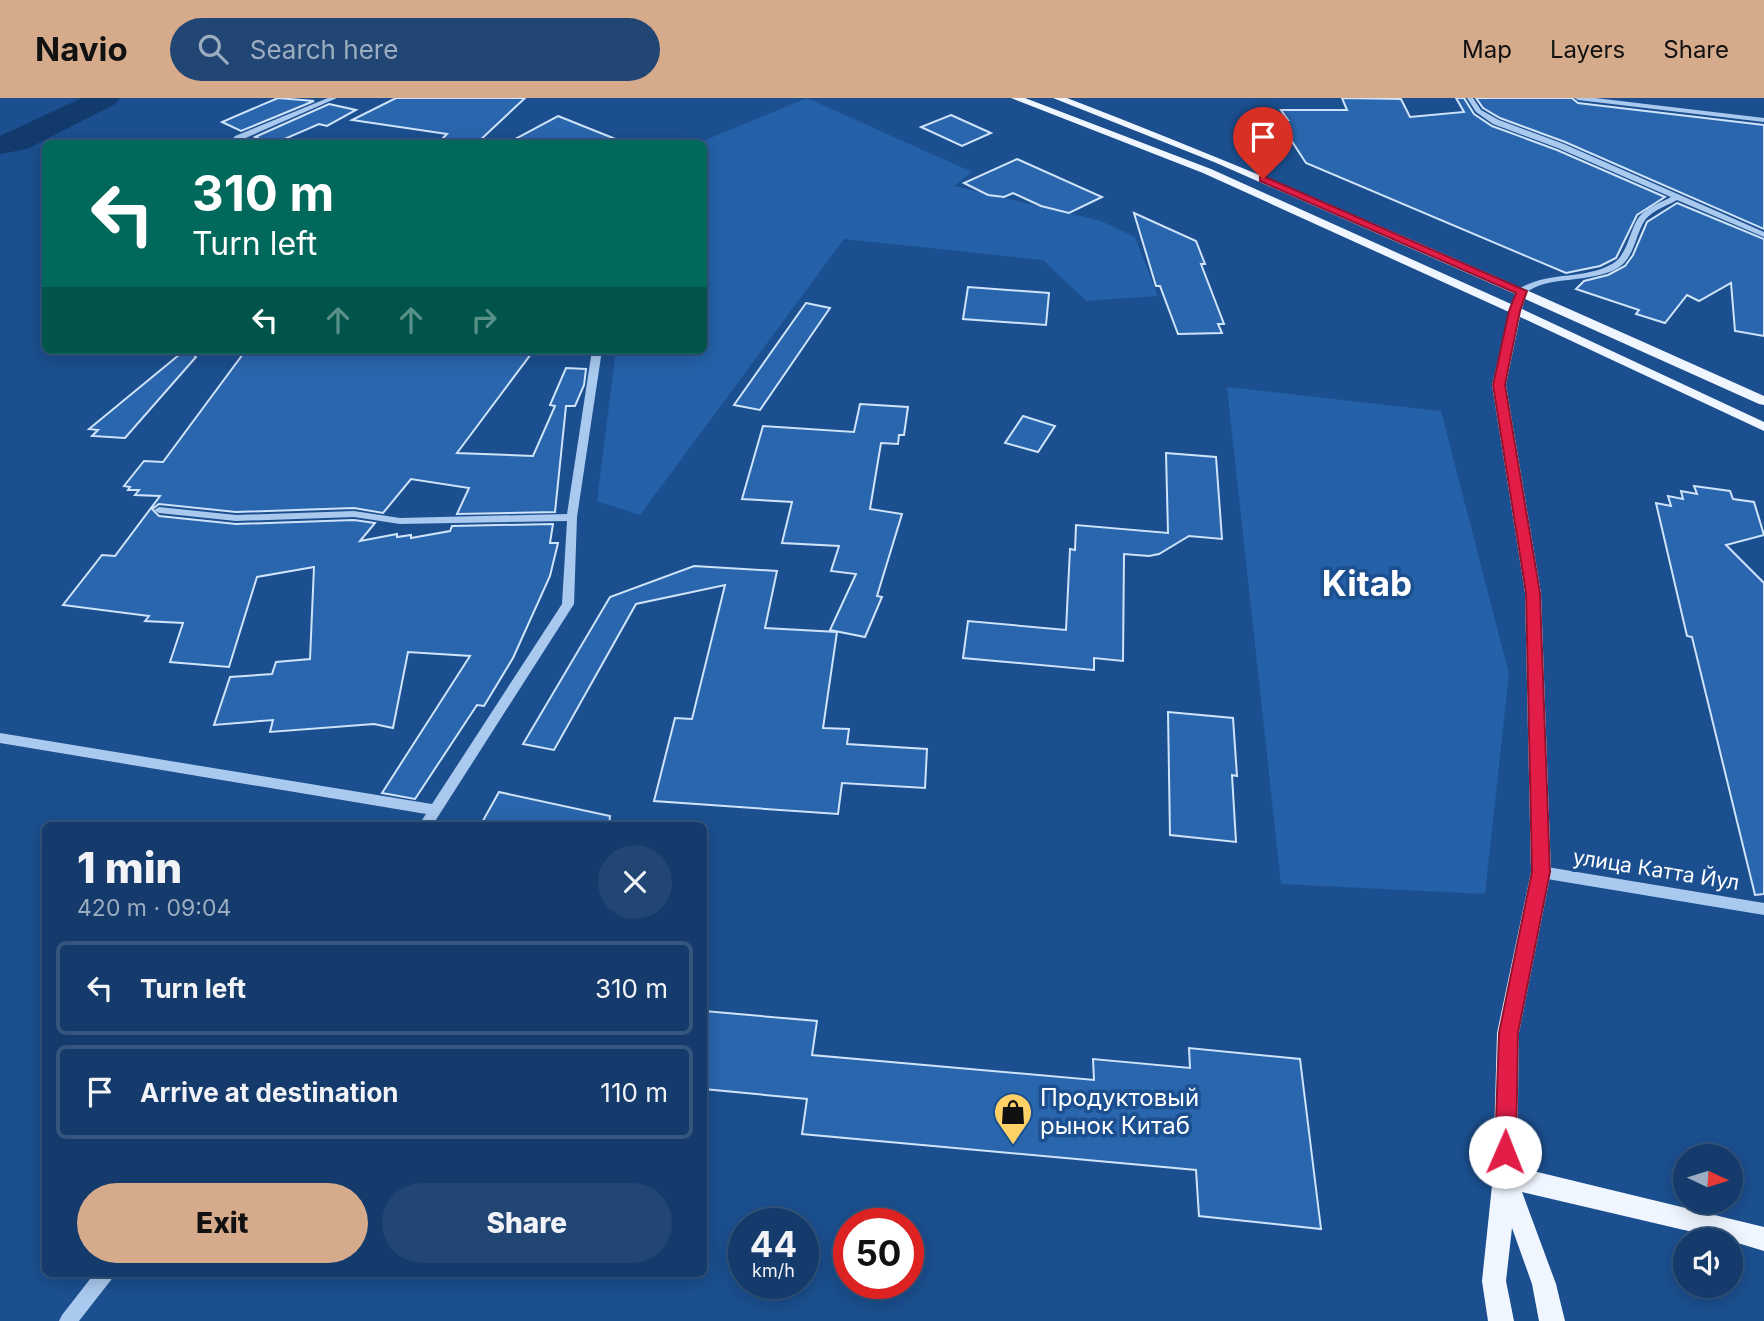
<!DOCTYPE html>
<meta charset="utf-8">
<style>
:root{--surface:#143b6b;--page:#214673;--text:#f1f3f6;--muted:#9dadc1;--line:#33557e;--accent:#d6ab8b}
body{margin:0;font-family:Inter,sans-serif;background:var(--page);color:var(--text);height:100vh;display:flex;flex-direction:column;font-size:26px;white-space:nowrap}
*{box-sizing:border-box;margin:0}
p{font-size:23px;color:var(--muted)}
.icon{flex:none;width:38px;height:38px;fill:none;stroke:currentColor;stroke-width:2;stroke-linecap:round;stroke-linejoin:round}
.map{position:relative;flex:1;overflow:hidden}
.panel{position:absolute;left:42px;top:724px;width:665px;height:455px;display:flex;flex-direction:column;background:var(--surface);border-radius:10px;box-shadow:0 4px 18px #0003,0 0 0 2px var(--line)}
.panel>*{flex:none}
.banner{position:absolute;left:42px;top:42px;width:665px;height:214px;border-radius:10px;box-shadow:0 4px 18px #0003,0 0 0 2px var(--line);background:#00695c;color:#fff;overflow:hidden}
.needle{width:46px;rotate:94deg}
.controls{position:absolute;left:1673px;top:1046px;display:grid;gap:14px}
.controls a{display:grid;place-items:center;width:70px;height:70px;border-radius:50%;background:var(--surface);box-shadow:0 4px 18px #0003,0 0 0 2px var(--line);font-size:35px}
.speed{position:absolute;left:728px;top:1110px;display:flex;gap:14px;font-size:35px;font-weight:700;text-align:center}
.speed>*{display:grid;place-content:center;width:91px;height:91px;border-radius:50%;background:var(--surface);box-shadow:0 4px 18px #0003,0 0 0 2px var(--line);line-height:1}
.speed small{font-size:18px;font-weight:400}
.speed .limit{border:10px solid #d22;background:#fff;color:#111}
.pin{position:absolute;display:grid;place-items:center;width:60px;height:60px;color:#fff;margin:-72px -30px;border-radius:50% 50% 50% 0;rotate:-45deg;box-shadow:0 0 7px #0007}
.pin .icon{rotate:45deg}
.me{position:absolute;width:77px;margin:-38px;rotate:1deg;stroke-linejoin:round;filter:drop-shadow(0 0 5px #0008)}
.turn{display:flex;align-items:center;gap:24px;height:147px;padding:0 35px;font-size:32px}
.turn .icon{width:91px;height:91px;stroke-width:2.5}
.turn b{display:block;font-size:49px;line-height:60px}
.lanes{display:flex;align-items:center;height:66px;padding:0 35px;background:#0003;justify-content:center;gap:35px;direction:ltr}
.lanes .off{opacity:.35}
.round{display:grid;place-items:center;flex:none;width:74px;height:74px;border-radius:37px;background:var(--page)}
.head{display:flex;align-items:center;justify-content:space-between;height:119px;padding:0 35px}
h1{font-size:42px;font-weight:800;line-height:52px}
.button{display:flex;gap:14px;margin-top:auto;padding:14px 35px}
.button a{flex:1;height:80px;border-radius:42px;background:var(--accent);color:#111;font-size:28px;font-weight:800;line-height:80px;text-align:center}
.button a+a{background:var(--page);color:var(--text)}
ul{padding:0;list-style:none}
li{display:flex;align-items:center;gap:21px;height:94px;margin:0 14px 10px;padding:0 21px;border:4px solid var(--line);border-radius:10px}
li div{flex:1}
li b{display:block;font-size:26px}
li em{font-style:normal}
header{display:flex;align-items:center;gap:42px;box-sizing:border-box;height:98px;padding:0 35px;background:var(--accent);color:#111}
header strong{font-size:33px}
nav{display:flex;gap:38px;margin-inline-start:auto;font-size:24px}
.search{width:490px;height:63px;background:var(--page);display:flex;align-items:center;gap:18px;box-sizing:border-box;padding:0 24px;border-radius:38px;color:var(--muted);font-size:26px}
.map>svg:first-child{display:block}
.green{fill:#2461a8}
.lines{fill:none;stroke-linecap:round;stroke-linejoin:round}
.river{fill:#123a6d;fill-rule:evenodd}
.building{fill:#2a66ad;stroke:#cfe3fa;stroke-width:2}
.minor{fill:#a9c9ee;fill-rule:evenodd}
.major{fill:#f0f6ff;fill-rule:evenodd}
.route{fill:#e11d48;stroke:#92132f;stroke-width:2}
.labels{text-anchor:middle;stroke-width:7;stroke-linejoin:round;paint-order:stroke}
.street-label{font-size:21px;fill:#fff;stroke:#1b4f8f}
.near-poi-label{font-size:24px;fill:#fff;stroke:#1b4f8f;text-anchor:start}
.town-label{font-size:35px;font-weight:bold;fill:#fff;stroke:#1b4f8f}
</style>
<header>
<strong>Navio</strong>
<div class="search"><svg class="icon" aria-label="search" viewBox="0 0 24 24"><circle cx="10" cy="10" r="6"/><path d="M15 15l6 6"/></svg>Search here</div>
<nav><a>Map</a><a>Layers</a><a>Share</a></nav>
</header>
<div class="map">
<svg width="1764" height="1223" viewBox="0 0 1764 1223">
<rect width="100%" height="100%" fill="#1b4f8f"/>
<g class="green">
<path d="M807 0 972 74 954 88 1101 123 1135 139 1158 198 1086 203 1043 162 844 141 640 417 597 403 616 252H704V46L698 45Z"/>
<path d="M1227 289 1441 313 1509 576 1485 796 1281 786Z"/>
</g>
<g class="lines">
<path class="river" d="M82 0H120L115 6 27 51 0 56V38Z"/>
</g>
<g class="building">
<path d="M278 0 314 3 241 33 222 24Z"/>
<path d="M396 0H525L476 46H437L447 36 352 22Z"/>
<path d="M1342 0 1401 1 1410 19 1464 14 1456 0H1464L1474 16 1492 28 1557 52 1665 99 1637 117 1616 160 1600 168 1566 175 1306 65 1278 22H1288L1281 12H1347Z"/>
<path d="M1476 0H1572L1578 5 1764 27V131L1565 44 1500 20 1483 10Z"/>
<path d="M329 6 356 12 327 28 319 26 280 43 276 41 267 44 255 39Z"/>
<path d="M951 17 991 35 962 48 921 29Z"/>
<path d="M558 18 623 44V46H506Z"/>
<path d="M1017 61 1102 99 1069 115 1041 108 1013 95 1004 99 988 97 964 85Z"/>
<path d="M1677 105 1764 141V238L1735 233 1731 185 1699 203 1687 197 1665 225 1636 216 1639 212 1576 191 1584 183 1608 177 1625 168 1633 157 1647 124Z"/>
<path d="M1134 115 1196 143 1205 166H1201L1224 226H1218L1222 235 1178 236 1160 188H1156Z"/>
<path d="M968 189 1049 195 1046 227 963 221Z"/>
<path d="M806 205 830 210 760 312 734 307Z"/>
<path d="M185 252H190L196 259 125 340 92 338 98 332 89 331Z"/>
<path d="M246 252H534L457 355 533 358 555 308 550 307 566 270 586 271 584 287 575 308H566L555 414 457 416 469 390 411 381 383 415 354 410 236 414 159 406 152 411 159 418 236 426 354 422 375 425 360 443 397 436V439L411 437V440L450 433 452 428 553 426 550 445H558L550 478 513 560 484 608 477 607 415 701 382 695 470 558 408 554 393 630 374 626 270 634 273 622 214 627 230 579 272 576 276 564 310 561 314 469 257 479 229 569 170 564 183 525 145 523 149 518 63 507 102 457 115 458 160 398 135 397 139 392H128L130 389 124 388 144 363 163 364Z"/>
<path d="M860 306 908 309 904 337H899L898 346 881 345 870 411 902 416 877 498 882 499 865 539 830 532 856 476 831 473 839 448 782 445 792 404 742 401 763 328 854 334Z"/>
<path d="M1023 318 1055 328 1038 354 1005 345Z"/>
<path d="M1166 355 1216 359 1222 441 1189 438 1159 456 1149 458 1124 456 1123 563 1094 560V572L963 560 968 523 1066 532 1070 451 1075 452 1076 427 1168 435Z"/>
<path d="M1694 388 1730 393 1733 401 1754 404 1764 437 1726 447 1764 485V796L1755 797 1692 539 1687 538 1656 405 1671 408 1668 398 1683 401 1681 393 1697 396Z"/>
<path d="M694 468 777 473 765 530 837 534 823 630 849 631 847 646 927 651 925 690 842 685 838 716 654 703 675 620 692 621 725 487 636 506 554 652 523 646 610 499Z"/>
<path d="M1168 614 1233 620 1237 678 1232 677 1236 744 1170 737Z"/>
<path d="M499 694 610 718 609 728H480Z"/>
<path d="M704 913 817 923 812 957 1094 982 1093 961 1190 970 1189 950 1300 961 1321 1131 1199 1118 1196 1072 802 1036 807 1001 704 991Z"/>
</g>
<g class="lines">
<g class="minor">
<path d="M328 0H337L241 42 237 46H229L235 38Z"/>
<path d="M1467 0H1473L1481 12 1499 22 1564 46 1764 134V139L1677 102C1667 108 1653 112 1645 122 1636 136 1635 154 1623 166 1606 182 1566 180 1544 186 1535 188 1528 195 1519 195V191C1547 173 1584 182 1612 166 1628 157 1629 133 1639 119 1647 109 1660 105 1671 99L1558 50 1493 26 1476 14Z"/>
<path d="M1575 0H1595L1764 20V24L1578 2Z"/>
<path d="M592 252H602L577 419 574 506 432 728H418L426 716 0 645V635L432 706 562 506 567 423 400 426 354 419 236 423 159 415 154 412 159 409 236 417 354 413 400 420 567 416Z"/>
<path d="M1541 768 1764 805V817L1541 780 1536 778 1534 774 1536 770Z"/>
<path d="M94 1176H114L111 1182 79 1223H59L62 1217Z"/>
</g>
<path class="major" d="M1011 0H1025L1211 71 1511 206 1515 196 1214 64 1053 0H1067C1304 91 1533 195 1764 298V307L1759 306 1525 201 1522 211 1764 324V333L1520 219 1506 287 1541 495 1551 774 1519 935 1517 1069 1764 1129V1153L1731 1143 1522 1094 1556 1186 1565 1223H1539L1532 1186 1512 1130 1506 1183 1514 1223H1488L1482 1183 1493 1078 1497 935 1531 774 1525 495 1492 287 1509 214 1203 75Z"/>
</g>
<path class="route" d="M1263 78 1527 193 1520 213 1505 287 1540 495 1550 774 1518 935 1516 1054 1513 1061 1505 1064 1498 1061 1495 1054 1499 935 1532 774 1526 495 1493 287 1509 213 1516 195 1260 83V79Z"/>
<defs>
<symbol id="shop-pin" viewBox="-11 -11 22 30"><path d="M0 17L-7.5 6A9.5 9.5 0 1 1 7.5 6Z" fill="#ffd166" stroke="#1b4f8f"/><path d="M-5-2.5h2.3a2.7 3.5 0 0 1 5.4 0H5L5.5 6h-11ZM-1.5-2.5h3a1.5 2.3 0 0 0-3 0Z" fill="#111"/></symbol>
</defs>
<g fill-rule="evenodd">
<use href="#shop-pin" x="991" y="992" width="44" height="60"/>
</g>
<g class="labels">
<g class="street-label">
<text transform="translate(1656 772) rotate(9)" y="7">улица Катта Йул</text>
</g>
<g class="near-poi-label">
<text x="1040" y="1008">Продуктовый<tspan x="1040" dy="28">рынок Китаб</tspan></text>
</g>
<g class="town-label">
<text x="1367" y="498">Kitab</text>
</g>
</g>
</svg>
<div class="controls">
<a><svg class="needle" viewBox="-14 -14 28 28"><path d="M0-13l5 13h-10z" fill="#e53935"/><path d="M0 13l5-13h-10z" fill="#9dadc1"/></svg></a>
<a><svg class="icon" aria-label="sound" viewBox="0 0 24 24"><path d="M4 9h4l5-4v14l-5-4H4zM17 9q2 3 0 6"/></svg></a>
</div>
<div class="speed"><div>44<small>km/h</small></div><div class="limit">50</div></div>
<div class="pin" style="left:1263px;top:81px;background:#d93025"><svg class="icon" aria-label="arrive" viewBox="0 0 24 24"><path d="M6 21V4h12l-3 4 3 4H6"/></svg></div>
<svg class="me" style="left:1505px;top:1054px" viewBox="-20 -20 40 40"><circle r="19" fill="#fff"/><path d="M0-13L10 11 0 6-10 11z" fill="#e11d48"/></svg>
<div class="banner">
<div class="turn"><svg class="icon" aria-label="left" viewBox="0 0 24 24"><path d="M17 20v-9H6M10 6l-5 5 5 5"/></svg><div><b>310 m</b>Turn left</div></div>
<div class="lanes"><svg class="icon" aria-label="left" viewBox="0 0 24 24"><path d="M17 20v-9H6M10 6l-5 5 5 5"/></svg><svg class="icon off" aria-label="ahead" viewBox="0 0 24 24"><path d="M12 20V5M6 11l6-6 6 6"/></svg><svg class="icon off" aria-label="ahead" viewBox="0 0 24 24"><path d="M12 20V5M6 11l6-6 6 6"/></svg><svg class="icon off" aria-label="right" viewBox="0 0 24 24"><path d="M7 20v-9h11M14 6l5 5-5 5"/></svg></div>
</div>
<section class="panel">
<div class="head"><div><h1>1 min</h1><p>420 m · 09:04</p></div><a class="round"><svg class="icon" aria-label="close" viewBox="0 0 24 24"><path d="M6 6l12 12M18 6L6 18"/></svg></a></div>
<ul>
<li><svg class="icon" aria-label="left" viewBox="0 0 24 24"><path d="M17 20v-9H6M10 6l-5 5 5 5"/></svg><div><b>Turn left</b></div><em>310 m</em></li>
<li><svg class="icon" aria-label="arrive" viewBox="0 0 24 24"><path d="M6 21V4h12l-3 4 3 4H6"/></svg><div><b>Arrive at destination</b></div><em>110 m</em></li>
</ul>
<div class="button"><a>Exit</a><a>Share</a></div>
</section>
</div>
